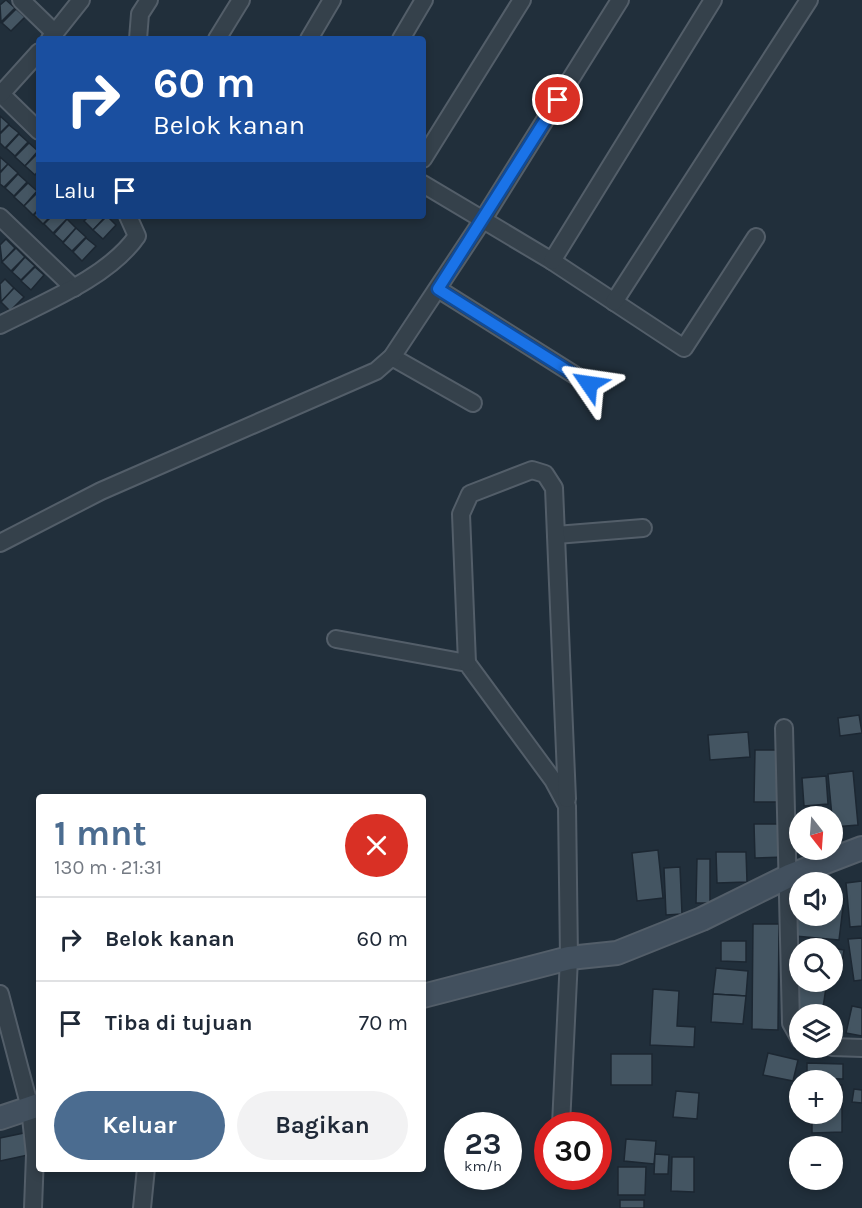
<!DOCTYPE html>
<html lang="id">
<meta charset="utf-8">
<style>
:root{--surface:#fff;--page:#f2f2f3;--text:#1f2937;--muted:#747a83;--line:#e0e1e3;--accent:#4b6c90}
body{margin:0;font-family:Karla,sans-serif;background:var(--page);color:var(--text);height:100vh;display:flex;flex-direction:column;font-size:22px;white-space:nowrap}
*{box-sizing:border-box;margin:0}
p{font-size:20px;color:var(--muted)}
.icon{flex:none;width:33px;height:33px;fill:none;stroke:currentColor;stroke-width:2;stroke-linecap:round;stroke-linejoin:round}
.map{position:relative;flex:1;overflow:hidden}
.drawer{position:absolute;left:36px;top:794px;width:390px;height:378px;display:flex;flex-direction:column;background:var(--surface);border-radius:6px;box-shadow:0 3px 9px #0003}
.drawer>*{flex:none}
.guide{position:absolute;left:36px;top:36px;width:390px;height:183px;border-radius:6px;box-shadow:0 3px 9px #0003;background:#1a4fa0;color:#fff;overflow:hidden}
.needle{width:39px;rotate:163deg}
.controls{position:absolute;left:789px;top:806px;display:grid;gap:12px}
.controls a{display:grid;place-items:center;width:54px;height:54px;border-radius:50%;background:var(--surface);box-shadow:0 3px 9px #0003;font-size:30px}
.speed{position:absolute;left:444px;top:1112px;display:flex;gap:12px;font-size:30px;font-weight:700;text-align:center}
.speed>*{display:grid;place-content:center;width:78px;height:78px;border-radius:50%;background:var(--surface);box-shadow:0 3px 9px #0003;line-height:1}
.speed small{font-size:15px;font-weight:400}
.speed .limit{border:9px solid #d22;background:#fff;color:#111}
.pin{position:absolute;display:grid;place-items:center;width:51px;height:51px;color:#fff;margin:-26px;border:3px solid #fff;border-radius:50%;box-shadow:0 2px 6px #0007}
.me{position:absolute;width:66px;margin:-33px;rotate:302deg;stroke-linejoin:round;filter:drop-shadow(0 0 4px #0008)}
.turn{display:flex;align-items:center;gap:21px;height:126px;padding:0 18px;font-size:27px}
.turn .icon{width:78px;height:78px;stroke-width:2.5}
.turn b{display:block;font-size:42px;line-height:51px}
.then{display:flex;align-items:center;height:57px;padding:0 18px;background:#0003;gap:12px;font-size:22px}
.round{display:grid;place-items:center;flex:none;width:63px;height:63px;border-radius:32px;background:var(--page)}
.overview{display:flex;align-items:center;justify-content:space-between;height:102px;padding:0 18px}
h1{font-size:36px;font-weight:700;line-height:45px;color:var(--accent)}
.cta{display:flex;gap:12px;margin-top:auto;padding:12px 18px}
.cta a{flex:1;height:69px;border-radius:36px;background:var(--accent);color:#fff;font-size:24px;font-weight:700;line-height:69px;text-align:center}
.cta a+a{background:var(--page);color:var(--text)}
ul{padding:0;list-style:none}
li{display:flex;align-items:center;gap:18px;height:84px;padding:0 18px;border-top:2px solid var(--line)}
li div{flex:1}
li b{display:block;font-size:22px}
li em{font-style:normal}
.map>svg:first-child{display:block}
.building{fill:#445562;stroke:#1c2732;stroke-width:1.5}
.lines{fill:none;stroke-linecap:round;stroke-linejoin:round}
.street-casing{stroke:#535e69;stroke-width:20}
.secondary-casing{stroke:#535e69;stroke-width:26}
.street{stroke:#35414b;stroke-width:16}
.secondary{stroke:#42505e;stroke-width:22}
.route-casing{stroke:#114b97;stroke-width:15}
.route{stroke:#1a73e8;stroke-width:10}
</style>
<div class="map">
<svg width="862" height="1208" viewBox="0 0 862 1208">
<rect width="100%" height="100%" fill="#212f3b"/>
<g class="building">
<path d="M6 0 15 8 1 22 0 5Z"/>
<path d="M16 9 25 17 11 31 2 23Z"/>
<path d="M0 116 9 124 0 133Z"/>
<path d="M9 125 19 133 5 148 0 143V134Z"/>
<path d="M19 134 28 142 15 156 6 148Z"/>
<path d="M29 143 38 151 25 166 15 157Z"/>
<path d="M39 152V170L35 175 25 166Z"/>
<path d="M0 157 8 164 0 172Z"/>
<path d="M8 164 18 173 4 187 0 184V173Z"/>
<path d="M18 174 27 182 14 196 5 188Z"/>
<path d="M28 183 37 191 24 206 14 197Z"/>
<path d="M38 192 39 209 33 215 24 206Z"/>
<path d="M39 210V216H51L43 224 34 215Z"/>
<path d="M52 216H64L67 219 53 233 44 224Z"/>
<path d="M89 216H106L93 230 84 221Z"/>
<path d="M107 216 116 225 103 239 93 230Z"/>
<path d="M67 219 76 228 63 242 54 234Z"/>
<path d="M76 228 86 237 72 251 63 243Z"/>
<path d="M86 238 96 246 82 261 73 252Z"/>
<path d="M6 239 15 248 2 262 0 245Z"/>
<path d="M16 248 25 257 11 271 2 262Z"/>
<path d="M25 257 35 266 21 280 12 272Z"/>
<path d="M35 267 44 275 31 290 21 281Z"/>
<path d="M5 279 14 288 1 302 0 284Z"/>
<path d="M14 288 24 297 10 311 1 302Z"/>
<path d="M859 715 862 733 840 736 838 718Z"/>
<path d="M748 732 750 757 710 760 708 735Z"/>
<path d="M755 750H777V802H754Z"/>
<path d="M853 771 858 825 833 827 828 774Z"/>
<path d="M826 776 828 804 804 806 802 778Z"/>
<path d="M754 824H785L786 857 755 858Z"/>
<path d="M658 850 663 898 637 901 632 853Z"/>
<path d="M716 852H746L747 882 717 883Z"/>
<path d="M697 859H710V903H696Z"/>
<path d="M680 867 682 914 666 915 664 868Z"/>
<path d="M862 881V926L850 927 846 883Z"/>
<path d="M800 895V915H832V898L844 899 839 940 795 936Z"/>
<path d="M753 924H779L778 1030 752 1029Z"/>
<path d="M862 938V980L854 981 848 939Z"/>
<path d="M721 941H746V962L721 961Z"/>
<path d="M796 943 832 948H800V962L793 961Z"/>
<path d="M832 948 844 950 841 968 832 967Z"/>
<path d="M716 968 748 971 746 996 713 994Z"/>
<path d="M800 976V981H827L822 1014 794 1011Z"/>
<path d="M653 989 679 991 677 1026 695 1027 694 1047 650 1045Z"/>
<path d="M713 994 746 996 743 1024 711 1022Z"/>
<path d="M852 1006 862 1008V1036L846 1033Z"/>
<path d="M768 1053 798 1060 793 1081 763 1075Z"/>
<rect x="611" y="1054" width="41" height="31"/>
<path d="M807 1063 843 1064V1079L807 1078Z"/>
<path d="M832 1085H842V1132L812 1133V1113H832Z"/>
<path d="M854 1089 862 1090V1103L852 1102Z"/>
<path d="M676 1091 699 1093 697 1119 673 1117Z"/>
<path d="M24 1133 28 1155 0 1161V1138Z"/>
<path d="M626 1139 656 1141 654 1164 624 1161Z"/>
<path d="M655 1154 669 1155 668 1174H654Z"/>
<path d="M672 1157H694V1192L671 1191Z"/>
<path d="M618 1167H646L645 1195H618Z"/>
<rect x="620" y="1200" width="24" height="8"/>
</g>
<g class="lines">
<defs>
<g id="street">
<path d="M21 0 55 33"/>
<path d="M50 39 81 0"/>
<path d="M138 39 140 14 149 0"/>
<path d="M217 39 241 0"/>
<path d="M309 39 332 0"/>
<path d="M401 39 424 0"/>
<path d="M0 93 39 131"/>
<path d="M1 94 39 52"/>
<path d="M423 159 522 0"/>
<path d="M423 184 552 261 684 348 756 237"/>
<path d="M0 217 74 288"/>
<path d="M552 261 713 0"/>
<path d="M438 289 589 384"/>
<path d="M614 302 809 0"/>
<path d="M0 325C43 303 109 277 137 236L128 216"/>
<path d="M392 357 473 403"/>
<path d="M556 535 643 528"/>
<path d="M0 543 101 491 376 371 392 357 482 221 620 0"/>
<path d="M336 639 467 663 553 780 567 806 569 958 561 1125"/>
<path d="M467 663 461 514 470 494 532 470 545 474 554 488 567 799"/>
<path d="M784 728 791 1023 800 1039"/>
<path d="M0 994 30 1108 35 1155 33 1208"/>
<path d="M832 1047 862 1048"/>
<path d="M142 1208 146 1168"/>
</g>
<g id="secondary">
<path d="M423 996 569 958 617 953 702 919 789 876 862 848"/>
<path d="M0 1118 39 1105"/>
</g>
</defs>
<use href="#street" class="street-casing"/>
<use href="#secondary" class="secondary-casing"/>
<use href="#street" class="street"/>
<use href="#secondary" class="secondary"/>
</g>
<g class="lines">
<defs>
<path id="route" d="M558 100 438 289 589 384"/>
</defs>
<use href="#route" class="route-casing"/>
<use href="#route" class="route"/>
</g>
</svg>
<div class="controls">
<a><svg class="needle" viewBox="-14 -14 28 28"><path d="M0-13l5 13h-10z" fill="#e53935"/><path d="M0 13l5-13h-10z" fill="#747a83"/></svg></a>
<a><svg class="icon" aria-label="sound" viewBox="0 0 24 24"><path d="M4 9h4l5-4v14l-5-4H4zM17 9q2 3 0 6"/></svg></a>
<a><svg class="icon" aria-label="search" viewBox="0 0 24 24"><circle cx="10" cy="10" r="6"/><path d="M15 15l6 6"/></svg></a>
<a><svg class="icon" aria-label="layers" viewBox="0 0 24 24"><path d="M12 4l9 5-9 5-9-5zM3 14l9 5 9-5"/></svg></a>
<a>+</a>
<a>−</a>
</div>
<div class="speed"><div>23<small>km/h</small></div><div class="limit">30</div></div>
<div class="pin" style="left:558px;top:100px;background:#d93025"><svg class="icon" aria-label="arrive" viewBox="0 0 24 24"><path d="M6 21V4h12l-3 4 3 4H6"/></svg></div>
<svg class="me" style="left:589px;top:384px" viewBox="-20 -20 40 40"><path d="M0-17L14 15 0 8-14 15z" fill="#1a73e8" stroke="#fff" stroke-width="4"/></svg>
<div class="guide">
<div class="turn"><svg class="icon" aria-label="right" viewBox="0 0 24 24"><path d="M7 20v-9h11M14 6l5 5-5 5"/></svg><div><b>60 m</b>Belok kanan</div></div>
<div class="then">Lalu<svg class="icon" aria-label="arrive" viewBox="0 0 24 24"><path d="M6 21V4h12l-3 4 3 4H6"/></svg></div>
</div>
<section class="drawer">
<div class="overview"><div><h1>1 mnt</h1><p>130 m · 21:31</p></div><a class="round" style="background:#d93025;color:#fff"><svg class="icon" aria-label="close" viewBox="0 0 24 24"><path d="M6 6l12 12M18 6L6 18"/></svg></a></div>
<ul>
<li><svg class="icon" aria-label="right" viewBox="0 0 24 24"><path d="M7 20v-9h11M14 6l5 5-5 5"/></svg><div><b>Belok kanan</b></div><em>60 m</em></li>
<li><svg class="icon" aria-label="arrive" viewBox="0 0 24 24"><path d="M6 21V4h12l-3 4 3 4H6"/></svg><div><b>Tiba di tujuan</b></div><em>70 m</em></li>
</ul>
<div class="cta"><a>Keluar</a><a>Bagikan</a></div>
</section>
</div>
